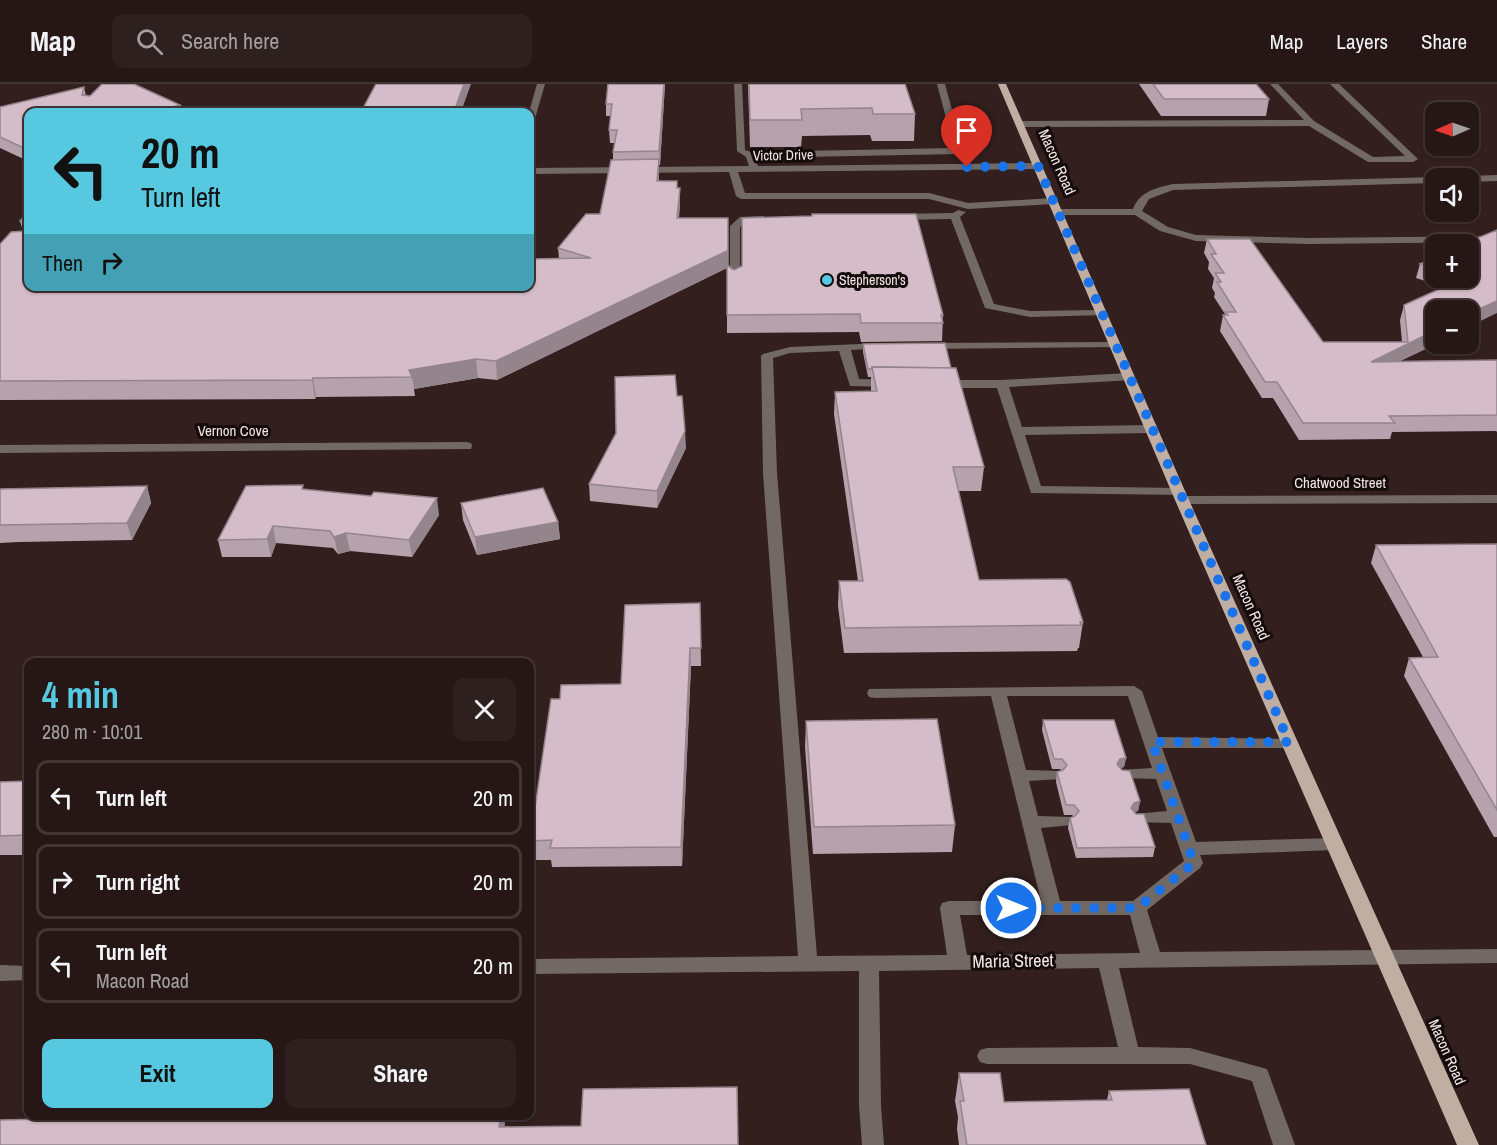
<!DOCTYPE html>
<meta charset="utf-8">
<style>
:root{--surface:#261716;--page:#2e201f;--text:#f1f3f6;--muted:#a49fa1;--line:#423635;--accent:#56c9e1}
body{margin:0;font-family:"Archivo Narrow",sans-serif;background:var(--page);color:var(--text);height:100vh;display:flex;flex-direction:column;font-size:22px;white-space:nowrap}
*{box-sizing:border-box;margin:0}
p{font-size:20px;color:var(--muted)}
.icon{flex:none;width:33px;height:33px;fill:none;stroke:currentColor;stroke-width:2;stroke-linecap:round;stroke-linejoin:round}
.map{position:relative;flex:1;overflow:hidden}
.side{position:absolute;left:24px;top:574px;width:510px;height:462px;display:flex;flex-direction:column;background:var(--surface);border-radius:12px;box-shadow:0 2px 4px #0004,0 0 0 2px var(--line)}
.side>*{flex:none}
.top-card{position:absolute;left:24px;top:24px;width:510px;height:183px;border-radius:12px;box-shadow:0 2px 4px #0004,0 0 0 2px var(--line);background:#56c9e1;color:#111;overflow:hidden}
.needle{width:39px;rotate:268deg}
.controls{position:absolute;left:1425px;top:18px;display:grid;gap:12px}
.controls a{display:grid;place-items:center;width:54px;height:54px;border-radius:12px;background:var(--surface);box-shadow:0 2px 4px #0004,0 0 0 2px var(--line);font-size:30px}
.pin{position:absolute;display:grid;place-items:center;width:51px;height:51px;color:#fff;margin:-62px -26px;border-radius:50% 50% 50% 0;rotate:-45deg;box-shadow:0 0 6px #0007}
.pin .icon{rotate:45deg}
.me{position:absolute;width:66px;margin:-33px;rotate:90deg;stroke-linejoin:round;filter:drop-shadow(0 0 4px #0008)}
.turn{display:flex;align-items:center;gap:21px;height:126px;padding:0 18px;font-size:27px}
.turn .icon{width:78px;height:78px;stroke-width:2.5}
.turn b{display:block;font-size:42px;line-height:51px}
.then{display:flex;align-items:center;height:57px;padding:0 18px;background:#0003;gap:12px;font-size:22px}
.round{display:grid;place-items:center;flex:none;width:63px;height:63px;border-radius:12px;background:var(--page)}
.summary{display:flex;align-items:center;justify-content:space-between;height:102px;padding:0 18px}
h1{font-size:36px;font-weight:700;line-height:45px;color:var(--accent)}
.cta{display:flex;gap:12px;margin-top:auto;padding:12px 18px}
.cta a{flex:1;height:69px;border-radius:12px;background:var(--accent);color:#111;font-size:24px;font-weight:700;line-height:69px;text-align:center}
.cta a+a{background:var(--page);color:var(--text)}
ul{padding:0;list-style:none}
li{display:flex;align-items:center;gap:18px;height:75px;margin:0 12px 9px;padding:0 6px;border:3px solid var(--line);border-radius:12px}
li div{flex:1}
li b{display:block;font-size:22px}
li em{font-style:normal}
header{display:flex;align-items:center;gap:36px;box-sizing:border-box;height:84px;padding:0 30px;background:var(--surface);border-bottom:2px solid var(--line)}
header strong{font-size:28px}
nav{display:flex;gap:33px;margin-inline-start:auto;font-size:21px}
.search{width:420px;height:54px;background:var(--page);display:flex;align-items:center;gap:15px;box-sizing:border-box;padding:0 21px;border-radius:12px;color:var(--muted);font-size:22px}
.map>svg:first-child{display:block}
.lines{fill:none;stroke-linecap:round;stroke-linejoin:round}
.minor{fill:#726964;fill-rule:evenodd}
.major{fill:#c0aea2;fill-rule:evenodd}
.wall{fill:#b6a2ac}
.shaded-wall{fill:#94848c}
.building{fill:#d4bcc8;stroke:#94848c;stroke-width:1.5}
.route{stroke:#1a73e8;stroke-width:10;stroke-dasharray:0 18}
.poi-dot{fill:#56c9e1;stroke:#140b0b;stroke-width:2}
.labels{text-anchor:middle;stroke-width:6;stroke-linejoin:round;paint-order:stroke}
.far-street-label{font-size:14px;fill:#f4e6e6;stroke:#140b0b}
.far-poi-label{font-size:14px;fill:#f4e6e6;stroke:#140b0b;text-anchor:start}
.street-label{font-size:15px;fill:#f4e6e6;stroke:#140b0b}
.near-street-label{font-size:18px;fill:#f4e6e6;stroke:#140b0b}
</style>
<header>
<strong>Map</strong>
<div class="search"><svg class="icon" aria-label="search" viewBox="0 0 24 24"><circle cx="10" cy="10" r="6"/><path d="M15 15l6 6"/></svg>Search here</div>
<nav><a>Map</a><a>Layers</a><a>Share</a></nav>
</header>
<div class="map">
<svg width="1497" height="1061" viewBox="0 0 1497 1061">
<rect width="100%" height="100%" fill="#321f1e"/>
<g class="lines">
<g class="minor">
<path d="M537 0H545L534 38 530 41 529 28Z"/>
<path d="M734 0H742L745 66 751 68 954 64 937 0H945L963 67 959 70 755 74 758 82 1038 79 1043 82 1038 85 738 88 745 109H929L968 119 1053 114 1058 117 1053 120 968 125 929 115H741L736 112 729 88 530 90V84L749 82 746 73 737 67Z"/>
<path d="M1270 0H1278L1314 37 1373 73 1405 72 1330 0H1339L1418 75 1413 78H1368L1309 42 1019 43 1015 40 1019 37 1304 36Z"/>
<path d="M1497 91V97L1468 98V94H1464L1468 92Z"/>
<path d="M1436 93 1440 94H1436V99L1173 106 1149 115 1142 127 1168 143 1196 151 1308 154 1497 152V158L1308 160 1196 157 1160 147 1135 131H1058L1053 128 1058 125H1133C1140 107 1156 104 1173 100Z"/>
<path d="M958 126 966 128 960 133 994 220 1030 227 1102 226 1106 227V231L1030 233 985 224 951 135 898 136 893 133 898 130 953 129Z"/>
<path d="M740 133 763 132 768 135 763 138H745L740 143V199L735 202 730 199V142Z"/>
<path d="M1115 258 1121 261 1119 263 926 265 920 262 926 259Z"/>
<path d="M884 259 890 262 888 264 851 266 859 295 895 296V302L891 303 850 302 839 267 790 269 773 274 777 389 817 872 947 871 940 824 942 819 949 817H1041L991 612 875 614 869 613 867 609 869 605 1134 602 1142 607 1158 653 1295 655 1297 659 1295 663 1289 664H1162L1196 758 1334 754 1340 756 1343 760 1340 764 1334 766 1200 771 1203 779 1200 784 1147 826 1160 868 1497 865V879L1119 884 1138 963 1190 964 1267 985 1295 1061H1273L1252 997 1190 980H987L980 978 977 972 980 966 987 964 1118 963 1099 884 879 887 881 1022 884 1061H862L859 1022V887L530 890V875L798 872 763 389 761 272 763 270 790 263ZM1007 612H1128L1152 684 1120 686 1117 690 1120 694 1156 695 1167 727 1134 730 1131 734 1134 738 1171 739 1184 777 1133 817H1060L1041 744 1072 741 1075 737 1072 733 1038 732 1029 697 1060 695 1063 691 1060 687 1026 686ZM960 831H1130L1140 869 967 871Z"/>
<path d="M1129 289 1133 290V296L1009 303 1022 343 1152 341 1158 345 1152 349 1025 351 1041 402 1179 404 1186 408 1184 411 1031 409 997 304H942L936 300 942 296H1002Z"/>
<path d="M466 358 471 359 472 362 471 365 0 369V361Z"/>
<path d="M1497 411V419L1182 420 1175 416 1182 412Z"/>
<path d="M0 881 28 882V896L0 897Z"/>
</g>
<path class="major" d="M998 0H1006L1189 416 1479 1061H1457L1175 416Z"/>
</g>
<g class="wall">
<path d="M608 0H665L660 81H659V97L677 104H680V120L679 134 734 186 943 231 942 257 861 258 859 248 727 249V184L497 296 478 294 414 305 415 312 316 313 315 315 0 316V160L23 147 20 137 28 128V202H530L559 174 558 164 600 130 613 76V68L615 59H610L609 46 611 32H606V20Z"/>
<path d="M748 0H905L915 30 914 57H872L870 51 802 52 801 63H750Z"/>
<path d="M1139 0H1256L1269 15 1266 32H1161Z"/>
<path d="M84 3 86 12 180 21 182 28H28V77L0 64V23Z"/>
<path d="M1207 155 1323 258H1402L1400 236 1404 221 1444 203 1416 194 1420 180 1436 173V194H1468L1497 229 1436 226V260L1400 277 1497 276V348L1496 347 1392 348 1390 355 1299 356 1273 314H1262L1220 247 1223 231H1225V230L1214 213 1215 209 1212 204 1214 194 1208 185 1209 178 1204 169Z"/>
<path d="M863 260 951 284 984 383 981 407H958L979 496 1083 538 1079 564H1078L1077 567 844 569 838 522 839 497H858L834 330 835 308 871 307V293H868L863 268Z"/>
<path d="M677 312 686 364 657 424 590 417 589 400Z"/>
<path d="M147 402 151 419 132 456 19 458 0 459V405Z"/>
<path d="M304 405 439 431 412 473 350 467 338 470 333 464 276 459 271 473H222L218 456Z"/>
<path d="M461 419 558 438 560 455 477 471 463 436Z"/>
<path d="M1497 460V753H1494L1404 592 1409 574 1423 573 1371 479 1376 461Z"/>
<path d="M700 519 701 582H691L682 782 552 783 551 776H532L530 757 560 615 621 600Z"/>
<path d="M1043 636 1126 674 1124 683 1120 684 1140 717 1138 727 1134 728 1155 763 1153 773 1076 774 1068 744 1070 734 1074 733 1072 731H1064L1056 698 1057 688 1062 687 1060 685H1052L1042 646Z"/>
<path d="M806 637 955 741 952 768 813 770 805 663Z"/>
<path d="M28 697V771H0V698Z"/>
<path d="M959 989 1004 1018 1107 1016 1109 1007 1206 1061H959L957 1045 958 1033 955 1017Z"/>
</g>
<g class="shaded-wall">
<path d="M464 0H471L461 28H454Z"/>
<path d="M664 0H665L660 81 659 67Z"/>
<path d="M180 21 182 28H163V25Z"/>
<path d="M659 75V91L658 113 657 97Z"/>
<path d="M680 104V120L677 151V134Z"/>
<path d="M727 167V184L497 296 496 277Z"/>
<path d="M1497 217V229L1468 243V230Z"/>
<path d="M1436 246V260L1367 293 1371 278Z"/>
<path d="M476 275 478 294 414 305 412 293 409 286Z"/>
<path d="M313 294 316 313 315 315 312 296Z"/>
<path d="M685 347 686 364 657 424V407Z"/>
<path d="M147 402 151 419 132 456 127 439Z"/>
<path d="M437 414 439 431 412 473 409 456Z"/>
<path d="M558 438 560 455 477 471 475 453Z"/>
<path d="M273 442 276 459 271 473 267 455Z"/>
<path d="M346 449 350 467 338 470 334 453Z"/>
<path d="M690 564 691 582 682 782 681 763Z"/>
<path d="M1126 674 1124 683 1118 685 1117 680 1120 675Z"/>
<path d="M1140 717 1138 727 1132 729 1131 724 1134 719Z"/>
<path d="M501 1032H504L505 1039 502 1061 499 1043Z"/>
</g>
<g class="building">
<path d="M102 0H134L180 21 163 25 169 28H28V66L0 53V23L84 3 82 11 90 12Z"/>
<path d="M376 0H464L454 28H361Z"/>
<path d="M608 0H664L659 67 613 68 617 46H609L612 20H606Z"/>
<path d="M749 0H905L915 30H873L872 24 801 25 802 36H750Z"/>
<path d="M1153 0H1256L1269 15H1164Z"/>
<path d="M659 75 657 97H677V104H680L677 134H728V182L734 186 742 182V134L812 132V130H916L943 231H941L943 239H861L860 230 727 231V167L496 277 476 275 409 286 412 293 313 294 312 296 0 297V160L11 148 25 147V138L20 137 28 128V202H530V175L591 174 558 164 586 130H600L611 76Z"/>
<path d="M1497 146V217L1468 230V226H1436V246L1371 278 1497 276V331L1389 332 1395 339H1303L1277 298H1265L1223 231H1228L1225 228H1236L1217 198H1221L1215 189H1224L1211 170H1216L1207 155H1250L1323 258H1408L1404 221 1464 194H1468V160H1463Z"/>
<path d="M1436 173V185L1420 180Z"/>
<path d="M945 259 951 284 872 283V285H868L863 260Z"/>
<path d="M872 283 956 284 984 383H953L979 496 1066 495 1070 498 1083 538H1080L1081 541 845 544 839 497H863L835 308 877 307Z"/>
<path d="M675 291 677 312H682L685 347 657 407 589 400 616 349 615 293Z"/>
<path d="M303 401 302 405 371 412 374 408 437 414 409 456 346 449 334 453 330 447 273 442 267 455 218 456 246 402Z"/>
<path d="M147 402 127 439 0 441V405Z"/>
<path d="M543 404 558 438 475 453 461 419Z"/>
<path d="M1497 460V726L1409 574 1438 573 1376 461Z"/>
<path d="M700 519 701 564H690L681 763 550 764 552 756 530 757 551 615H560L561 601 621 600 625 521Z"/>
<path d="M937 635 955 741 814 743 806 637Z"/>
<path d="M1043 636H1114L1126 674 1120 675 1117 680 1122 686 1130 687 1140 717 1134 719 1131 724 1136 730H1144L1155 763 1077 764 1070 734 1075 732 1079 727 1074 721H1066L1057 688 1063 686 1067 681 1062 675H1054Z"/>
<path d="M28 697V751L0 752V698Z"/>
<path d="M959 989H1000L1004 1018 1112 1016 1109 1007 1189 1005 1206 1061H967L960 1017H964Z"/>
<path d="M737 1003 738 1061H0V1036L88 1034 87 1037 345 1034V1032H501L499 1043 581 1042 583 1005Z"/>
</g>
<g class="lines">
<path class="route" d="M967 83 1038 82 1289 658H1152L1194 779 1137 824H1011"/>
</g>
<circle class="poi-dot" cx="827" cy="196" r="6"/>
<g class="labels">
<g class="far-street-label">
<text transform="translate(783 71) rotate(-1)" y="5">Victor Drive</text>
</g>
<g class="far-poi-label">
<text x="839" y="201">Stepherson's</text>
</g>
<g class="street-label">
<text transform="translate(1057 78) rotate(66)" y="5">Macon Road</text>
<text x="233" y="352">Vernon Cove</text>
<text x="1340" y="404">Chatwood Street</text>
<text transform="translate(1251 523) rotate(66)" y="5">Macon Road</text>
<text transform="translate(1447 968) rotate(66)" y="5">Macon Road</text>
</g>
<g class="near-street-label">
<text transform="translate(1013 877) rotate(-1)" y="6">Maria Street</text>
</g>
</g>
</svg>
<div class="controls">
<a><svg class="needle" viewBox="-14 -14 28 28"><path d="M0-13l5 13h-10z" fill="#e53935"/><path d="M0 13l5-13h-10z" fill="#a49fa1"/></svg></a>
<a><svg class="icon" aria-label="sound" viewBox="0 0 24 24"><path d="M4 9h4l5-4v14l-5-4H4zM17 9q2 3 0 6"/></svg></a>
<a>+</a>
<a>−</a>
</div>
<div class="pin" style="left:967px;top:83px;background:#d93025"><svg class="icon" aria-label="arrive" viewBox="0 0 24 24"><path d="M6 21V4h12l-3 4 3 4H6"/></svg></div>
<svg class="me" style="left:1011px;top:824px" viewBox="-20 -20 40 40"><circle r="17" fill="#1a73e8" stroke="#fff" stroke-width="3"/><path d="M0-11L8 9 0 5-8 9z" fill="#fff"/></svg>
<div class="top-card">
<div class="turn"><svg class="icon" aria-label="left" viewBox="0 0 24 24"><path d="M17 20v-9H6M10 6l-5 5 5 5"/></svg><div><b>20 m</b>Turn left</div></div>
<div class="then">Then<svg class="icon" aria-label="right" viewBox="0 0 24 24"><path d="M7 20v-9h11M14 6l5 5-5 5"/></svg></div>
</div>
<section class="side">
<div class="summary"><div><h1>4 min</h1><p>280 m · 10:01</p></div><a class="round"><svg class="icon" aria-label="close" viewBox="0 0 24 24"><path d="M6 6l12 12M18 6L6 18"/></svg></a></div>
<ul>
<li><svg class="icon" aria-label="left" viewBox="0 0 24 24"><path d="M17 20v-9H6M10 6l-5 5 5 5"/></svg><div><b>Turn left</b></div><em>20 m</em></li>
<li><svg class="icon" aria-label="right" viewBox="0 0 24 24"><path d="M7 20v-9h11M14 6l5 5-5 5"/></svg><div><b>Turn right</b></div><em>20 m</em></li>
<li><svg class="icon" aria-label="left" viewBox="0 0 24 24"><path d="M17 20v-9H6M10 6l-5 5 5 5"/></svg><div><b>Turn left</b><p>Macon Road</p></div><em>20 m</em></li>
</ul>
<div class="cta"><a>Exit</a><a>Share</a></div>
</section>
</div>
